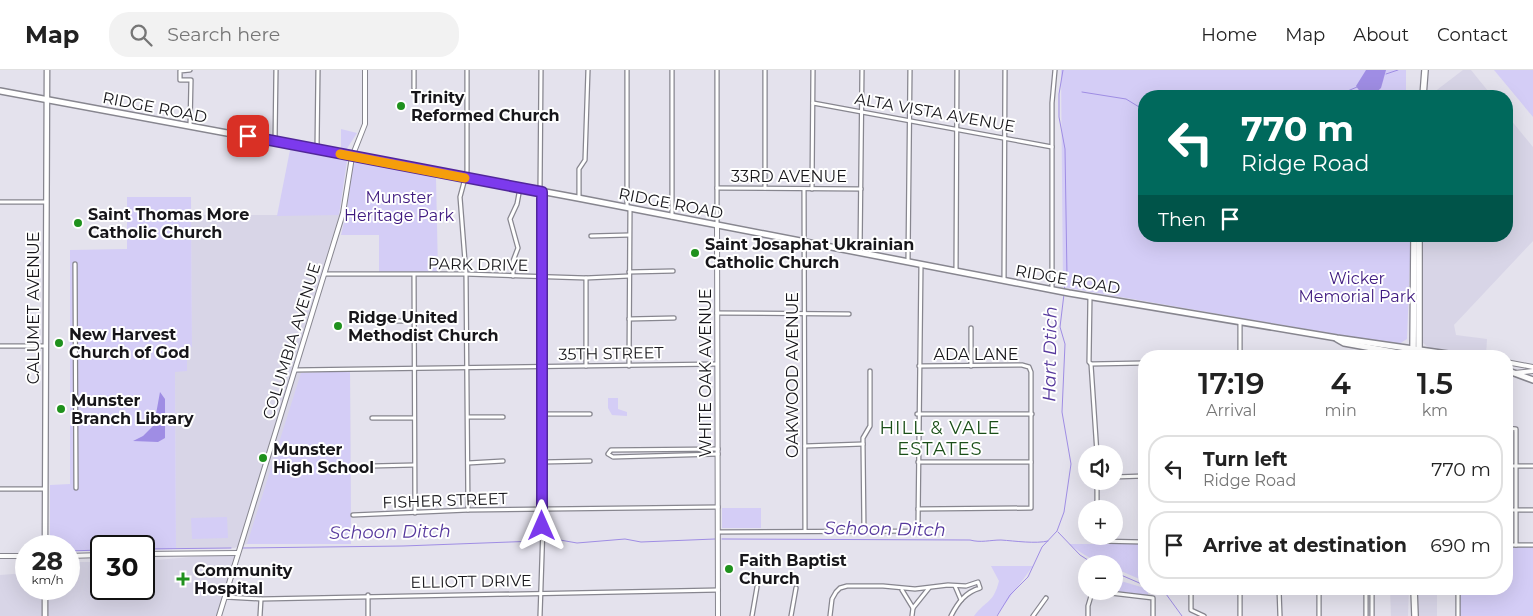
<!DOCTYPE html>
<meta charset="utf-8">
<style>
:root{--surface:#fff;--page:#f2f2f2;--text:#222;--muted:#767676;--line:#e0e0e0}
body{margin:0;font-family:Montserrat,sans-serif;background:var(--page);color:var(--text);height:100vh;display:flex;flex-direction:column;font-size:19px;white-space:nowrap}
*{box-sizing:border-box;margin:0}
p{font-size:16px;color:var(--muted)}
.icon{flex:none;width:28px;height:28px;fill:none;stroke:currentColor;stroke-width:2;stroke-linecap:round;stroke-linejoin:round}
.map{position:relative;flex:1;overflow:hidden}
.side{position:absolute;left:1138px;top:280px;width:375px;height:245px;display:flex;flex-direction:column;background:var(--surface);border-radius:20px;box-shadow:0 5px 20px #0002}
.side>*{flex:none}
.hud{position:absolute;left:1138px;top:20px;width:375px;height:152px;border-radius:20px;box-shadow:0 5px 20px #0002;background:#00695c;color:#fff;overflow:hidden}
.fabs{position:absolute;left:1078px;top:375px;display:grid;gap:10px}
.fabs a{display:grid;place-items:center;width:45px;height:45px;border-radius:50%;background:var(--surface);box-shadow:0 5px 20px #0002;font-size:25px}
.speed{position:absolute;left:15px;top:465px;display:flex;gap:10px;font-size:25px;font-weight:700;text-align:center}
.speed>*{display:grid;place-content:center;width:65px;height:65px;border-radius:50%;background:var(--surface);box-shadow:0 5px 20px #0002;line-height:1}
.speed small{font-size:12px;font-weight:400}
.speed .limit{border:2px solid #111;border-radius:8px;background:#fff;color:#111}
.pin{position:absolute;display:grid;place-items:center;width:42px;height:42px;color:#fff;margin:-21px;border-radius:10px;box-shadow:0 2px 8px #0006}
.me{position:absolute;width:55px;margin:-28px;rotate:0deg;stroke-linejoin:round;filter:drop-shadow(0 0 4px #0008)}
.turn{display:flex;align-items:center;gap:18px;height:105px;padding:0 20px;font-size:22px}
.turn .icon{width:65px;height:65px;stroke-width:2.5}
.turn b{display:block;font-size:35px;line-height:42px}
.then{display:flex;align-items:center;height:48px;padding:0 20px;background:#0003;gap:10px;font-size:19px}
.eta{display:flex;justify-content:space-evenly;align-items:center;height:85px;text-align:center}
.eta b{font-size:30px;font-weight:600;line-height:35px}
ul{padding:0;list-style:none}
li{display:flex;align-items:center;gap:15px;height:68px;margin:0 10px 8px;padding:0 10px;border:2px solid var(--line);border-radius:20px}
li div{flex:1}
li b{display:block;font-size:19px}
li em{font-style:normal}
header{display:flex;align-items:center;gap:30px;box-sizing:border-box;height:70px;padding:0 25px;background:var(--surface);border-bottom:1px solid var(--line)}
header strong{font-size:24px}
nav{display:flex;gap:28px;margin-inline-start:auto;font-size:18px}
.search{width:350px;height:45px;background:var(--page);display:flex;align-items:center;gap:12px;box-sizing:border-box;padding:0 18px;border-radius:20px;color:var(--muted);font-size:19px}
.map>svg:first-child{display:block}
.built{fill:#d8d5e7}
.green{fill:#d4cdf6}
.water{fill:#9f8de4}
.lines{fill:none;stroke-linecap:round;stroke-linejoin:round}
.stream{stroke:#9f8de4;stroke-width:1}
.minor-casing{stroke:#87868f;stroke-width:5.5}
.tertiary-casing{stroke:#87868f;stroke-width:6}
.secondary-casing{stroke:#87868f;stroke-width:7}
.primary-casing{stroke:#87868f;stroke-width:8}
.trunk-casing{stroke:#87868f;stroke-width:8}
.minor{stroke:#fff;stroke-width:3}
.tertiary{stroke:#fff;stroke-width:4}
.secondary{stroke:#fff;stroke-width:4.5}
.primary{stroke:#fff;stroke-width:5}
.trunk{stroke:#fff;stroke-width:5.5}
.route-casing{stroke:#51269a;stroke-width:12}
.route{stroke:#7c3aed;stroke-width:9}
.slow{stroke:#f59e0b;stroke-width:9}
.poi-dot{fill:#1f911d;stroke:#fff;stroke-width:2}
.labels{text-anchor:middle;stroke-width:4;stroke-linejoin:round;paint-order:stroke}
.poi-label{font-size:16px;font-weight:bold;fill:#17161a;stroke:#fff;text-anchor:start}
.street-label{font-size:16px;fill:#17161a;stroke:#fff}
.park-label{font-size:16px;fill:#3e197f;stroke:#fff}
.water-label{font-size:18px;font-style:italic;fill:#56389d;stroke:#fff}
.neighbourhood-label{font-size:18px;letter-spacing:1px;fill:#1b4f19;stroke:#fff}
</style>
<header>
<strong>Map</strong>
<div class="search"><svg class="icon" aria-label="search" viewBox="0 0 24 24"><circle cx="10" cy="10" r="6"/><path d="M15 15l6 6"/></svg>Search here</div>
<nav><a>Home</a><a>Map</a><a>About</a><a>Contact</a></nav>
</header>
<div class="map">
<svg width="1533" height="546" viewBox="0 0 1533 546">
<rect width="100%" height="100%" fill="#e4e2ed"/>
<g class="built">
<path d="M1463 0H1471L1492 26H1429Z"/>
<path d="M1506 44 1533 77V171L1454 255 1456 265 1487 269 1486 286H1466L1429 278 1421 271 1420 166H1506Z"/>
<path d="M191 145H339L292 299 301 303 350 301 351 474H247L234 478 176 479 175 301H186L187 277 192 276Z"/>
<path d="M238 483 219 546H0V505L26 503V519H69V492H101V519H144V491Z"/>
<path d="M1390 519H1409L1408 546H1391Z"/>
<rect x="1415" y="519" width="22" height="27"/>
</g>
<g class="green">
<path d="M1061 0H1406V26H1144V166H1411L1407 269 1399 274 1346 266 1063 217Z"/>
<path d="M1494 0H1533V47Z"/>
<path d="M341 59 357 63 346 80 341 79Z"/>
<path d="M290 80 347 91 339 145 277 146Z"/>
<path d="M357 92 436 108 438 202H379V165H341L347 139 352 95Z"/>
<path d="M127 127H191L192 277H187V301L175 302 176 479 144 480V476H101V481H69V476H50V415L70 414V180L127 179Z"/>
<path d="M350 301 351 474H247L301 303Z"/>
<path d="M608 328H618V339L627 342V346L612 345 608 338Z"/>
<rect x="722" y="438" width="39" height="20"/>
<path d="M227 447 228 468 192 469 191 448Z"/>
<path d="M1069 474H1144V511L1114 498V494C1097 494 1082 484 1069 474Z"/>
<path d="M1506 476H1533V546H1460L1459 519H1506Z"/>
<path d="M991 496H1033L996 546H974C987 529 993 534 999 511Z"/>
<path d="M1114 509 1148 519V525L1112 521Z"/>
</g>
<g class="water">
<path d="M1366 0H1386L1381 18 1372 26H1363L1356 16Z"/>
<path d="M160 322 165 329V368L158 372 133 371 143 366 154 355Z"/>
</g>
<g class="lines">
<g class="stream">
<path d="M1063 0 1059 24V47L1065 79 1067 207 1064 220"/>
<path d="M1386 4 1398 0"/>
<path d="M1082 22 1126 29 1144 40"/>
<path d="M1336 26 1357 17"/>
<path d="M1058 462 1080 485 1094 494"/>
<path d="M722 469 970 470C981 473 990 470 1001 470 1015 471 1036 474 1048 471"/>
<path d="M548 470H560L577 473 625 469 641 472 715 469"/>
<path d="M243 478 403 476 537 471"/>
<path d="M144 479 231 478"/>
<path d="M69 481 101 480"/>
<path d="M1114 502 1144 515"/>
<path d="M1154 519 1166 524 1182 546"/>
<path d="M997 546 1010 525 1028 507 1042 477 1057 461 1064 442 1071 394 1062 342 1065 274 1060 257 1064 224"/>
</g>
<defs>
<g id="minor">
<path d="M414 0V18"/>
<path d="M467 0V101L460 127 466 204 468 440"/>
<path d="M672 0V147"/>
<path d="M765 0V118"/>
<path d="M813 33 1052 77"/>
<path d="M190 56 191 10H180V1L190 0"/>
<path d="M275 72 276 0"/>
<path d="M317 79 318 0"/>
<path d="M717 118 861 119"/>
<path d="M804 119 805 460"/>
<path d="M812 119 813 0"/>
<path d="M540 121 541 0"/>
<path d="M579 128V99L585 90 588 0"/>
<path d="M0 132H46"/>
<path d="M627 137V0"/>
<path d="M717 154V0"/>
<path d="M591 166 629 165"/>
<path d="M860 182 862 0"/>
<path d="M908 191 910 0"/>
<path d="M75 194 76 418"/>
<path d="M956 201 957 0"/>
<path d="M629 202 673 201"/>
<path d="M325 204H466L586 208 629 206"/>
<path d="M414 205 415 443"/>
<path d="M513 206V191L518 178 510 149 517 134 520 118"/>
<path d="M586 208V296"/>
<path d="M1004 210 1005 0"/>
<path d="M1052 219V33L1055 0"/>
<path d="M1090 226 1089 292 1091 294 1097 384"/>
<path d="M717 243 849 244"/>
<path d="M629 249 674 248"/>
<path d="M373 251H414"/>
<path d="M0 276H46"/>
<path d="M1240 286V252"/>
<path d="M1091 294 1143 293"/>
<path d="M629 296 630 139"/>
<path d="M971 296V258"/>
<path d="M295 300 717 294"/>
<path d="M543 344H590"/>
<path d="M917 344H1032"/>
<path d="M468 347H503"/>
<path d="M372 348H414"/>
<path d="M1506 358 1516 359V475"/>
<path d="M805 376 863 374"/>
<path d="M718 379 611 380 608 384 613 387 718 384"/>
<path d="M543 392 590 391"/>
<path d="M918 392H1031"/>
<path d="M468 393 503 391"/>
<path d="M372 396 414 395"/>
<path d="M1506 396H1533"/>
<path d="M1114 407 1143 406"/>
<path d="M0 419H45"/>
<path d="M918 439 1031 438V302L1029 297 1022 295 919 296"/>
<path d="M1097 439V411"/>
<path d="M1506 440H1533"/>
<path d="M353 445 468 440 718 437"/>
<path d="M864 461 863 374V368L870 356V301"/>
<path d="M718 462 911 461 918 455 921 195"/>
<path d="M1097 466V471L1143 472"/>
<path d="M1142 472V293"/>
<path d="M1506 475H1533"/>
<path d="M955 516 961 530"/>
<path d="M1191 519V540L1204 546"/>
<path d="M1240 519V546"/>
<path d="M1279 519 1280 546"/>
<path d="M1319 519V546"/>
<path d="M1366 519V546"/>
<path d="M1372 519V546"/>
<path d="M1458 519V546"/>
<path d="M902 520 913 538 912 546"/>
<path d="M368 525V546"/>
<path d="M225 527 261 529 718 520"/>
<path d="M913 538 929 518"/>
<path d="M260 546 261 529"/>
<path d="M540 546 543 456 542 122"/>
<path d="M752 546 757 517"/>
<path d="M791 546 796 518"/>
<path d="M830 546 832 529 836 522 840 518 847 516H883L915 519 948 515 966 516 978 512 980 518C966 522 958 532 951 546"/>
<path d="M1033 546 1046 528"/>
<path d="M1088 546V536L1091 526 1102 522 1153 528V546"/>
</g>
<g id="tertiary">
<path d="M717 155 718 546"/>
<path d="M1506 292 1533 297"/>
<path d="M1515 303 1533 301"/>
<path d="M144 484 238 483"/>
<path d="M0 486H26"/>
<path d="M69 486 101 485"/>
<path d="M219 546 343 143 352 87 365 54V0"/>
</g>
<g id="secondary">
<path d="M45 476 47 0"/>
<path d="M45 519V546"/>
</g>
<g id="primary">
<path d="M0 21 578 128 1069 223 1337 268 1448 284 1452 286"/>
<path d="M1337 269 1344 273 1416 286"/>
<path d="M1506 300 1533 310"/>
</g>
<g id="trunk">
<path d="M1423 26 1425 0"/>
<path d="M1419 166V286"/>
<path d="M1413 286 1414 166"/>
<path d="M1414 519 1415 546"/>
</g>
</defs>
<use href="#minor" class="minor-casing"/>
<use href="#tertiary" class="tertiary-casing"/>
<use href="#secondary" class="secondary-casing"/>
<use href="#primary" class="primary-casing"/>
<use href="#trunk" class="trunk-casing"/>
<use href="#minor" class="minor"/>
<use href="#tertiary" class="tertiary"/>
<use href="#secondary" class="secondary"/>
<use href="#primary" class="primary"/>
<use href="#trunk" class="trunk"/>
</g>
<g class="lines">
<defs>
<path id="route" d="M248 66 542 122V456"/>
</defs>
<use href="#route" class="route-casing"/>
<use href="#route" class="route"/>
<path class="slow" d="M340 84 465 108"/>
</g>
<g class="poi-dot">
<circle cx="401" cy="36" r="5"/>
<circle cx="78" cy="153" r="5"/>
<circle cx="695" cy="183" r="5"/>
<circle cx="338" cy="256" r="5"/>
<circle cx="59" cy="273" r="5"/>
<circle cx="61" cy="339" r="5"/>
<circle cx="263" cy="388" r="5"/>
<circle cx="729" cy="499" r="5"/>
<path d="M180.5 501.5h5v5h5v5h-5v5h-5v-5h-5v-5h5z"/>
</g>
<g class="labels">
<g class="poi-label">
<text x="411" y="33">Trinity<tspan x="411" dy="18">Reformed Church</tspan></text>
<text x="88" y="150">Saint Thomas More<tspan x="88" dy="18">Catholic Church</tspan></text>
<text x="705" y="180">Saint Josaphat Ukrainian<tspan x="705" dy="18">Catholic Church</tspan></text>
<text x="348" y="253">Ridge United<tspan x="348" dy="18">Methodist Church</tspan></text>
<text x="69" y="270">New Harvest<tspan x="69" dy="18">Church of God</tspan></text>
<text x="71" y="336">Munster<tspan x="71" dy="18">Branch Library</tspan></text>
<text x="273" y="385">Munster<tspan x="273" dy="18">High School</tspan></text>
<text x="739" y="496">Faith Baptist<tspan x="739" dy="18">Church</tspan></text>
<text x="194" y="506">Community<tspan x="194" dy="18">Hospital</tspan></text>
</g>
<g class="street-label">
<text transform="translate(155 37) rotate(11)" y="6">RIDGE ROAD</text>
<text transform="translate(935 42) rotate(10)" y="6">ALTA VISTA AVENUE</text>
<text x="789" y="112">33RD AVENUE</text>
<text transform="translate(671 133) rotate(11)" y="6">RIDGE ROAD</text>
<text transform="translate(478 194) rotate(1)" y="6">PARK DRIVE</text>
<text transform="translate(1068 209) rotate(10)" y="6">RIDGE ROAD</text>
<text transform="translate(33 238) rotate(-90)" y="6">CALUMET AVENUE</text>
<text transform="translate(291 271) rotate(-73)" y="6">COLUMBIA AVENUE</text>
<text transform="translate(611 283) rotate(-1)" y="6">35TH STREET</text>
<text x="976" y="290">ADA LANE</text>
<text transform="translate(705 303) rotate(-90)" y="6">WHITE OAK AVENUE</text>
<text transform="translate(792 305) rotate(-90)" y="6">OAKWOOD AVENUE</text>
<text transform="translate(445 430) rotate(-2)" y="6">FISHER STREET</text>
<text transform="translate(471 511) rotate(-1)" y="6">ELLIOTT DRIVE</text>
</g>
<g class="park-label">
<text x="399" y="133">Munster<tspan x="399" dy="18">Heritage Park</tspan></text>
<text x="1357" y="214">Wicker<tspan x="1357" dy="18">Memorial Park</tspan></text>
</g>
<g class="water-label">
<text transform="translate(1050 284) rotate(-89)" y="6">Hart Dtich</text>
<text transform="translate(885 459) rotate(1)" y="6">Schoon Ditch</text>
<text transform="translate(390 462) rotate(-1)" y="6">Schoon Ditch</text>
</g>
<g class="neighbourhood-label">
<text x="940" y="364">HILL &amp; VALE<tspan x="940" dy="21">ESTATES</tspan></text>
</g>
</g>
</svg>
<div class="fabs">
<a><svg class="icon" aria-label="sound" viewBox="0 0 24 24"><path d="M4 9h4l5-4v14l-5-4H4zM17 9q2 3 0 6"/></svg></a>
<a>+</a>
<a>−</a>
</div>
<div class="speed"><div>28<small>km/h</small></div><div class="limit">30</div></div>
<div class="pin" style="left:248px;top:66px;background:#d93025"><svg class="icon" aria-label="arrive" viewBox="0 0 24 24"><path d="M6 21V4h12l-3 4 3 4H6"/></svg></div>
<svg class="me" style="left:542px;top:456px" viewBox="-20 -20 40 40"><path d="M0-17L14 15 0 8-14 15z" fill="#7c3aed" stroke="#fff" stroke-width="4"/></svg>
<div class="hud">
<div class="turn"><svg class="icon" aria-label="left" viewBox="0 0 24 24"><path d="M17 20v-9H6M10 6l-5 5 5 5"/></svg><div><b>770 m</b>Ridge Road</div></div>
<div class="then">Then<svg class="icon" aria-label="arrive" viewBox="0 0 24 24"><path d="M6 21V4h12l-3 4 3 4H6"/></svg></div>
</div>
<section class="side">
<div class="eta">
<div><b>17:19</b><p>Arrival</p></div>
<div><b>4</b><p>min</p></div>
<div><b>1.5</b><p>km</p></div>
</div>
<ul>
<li><svg class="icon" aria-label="left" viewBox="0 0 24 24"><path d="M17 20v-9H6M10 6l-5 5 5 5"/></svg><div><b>Turn left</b><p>Ridge Road</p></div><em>770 m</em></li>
<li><svg class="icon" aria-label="arrive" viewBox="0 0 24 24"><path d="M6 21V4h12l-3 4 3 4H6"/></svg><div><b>Arrive at destination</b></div><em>690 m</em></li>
</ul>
</section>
</div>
